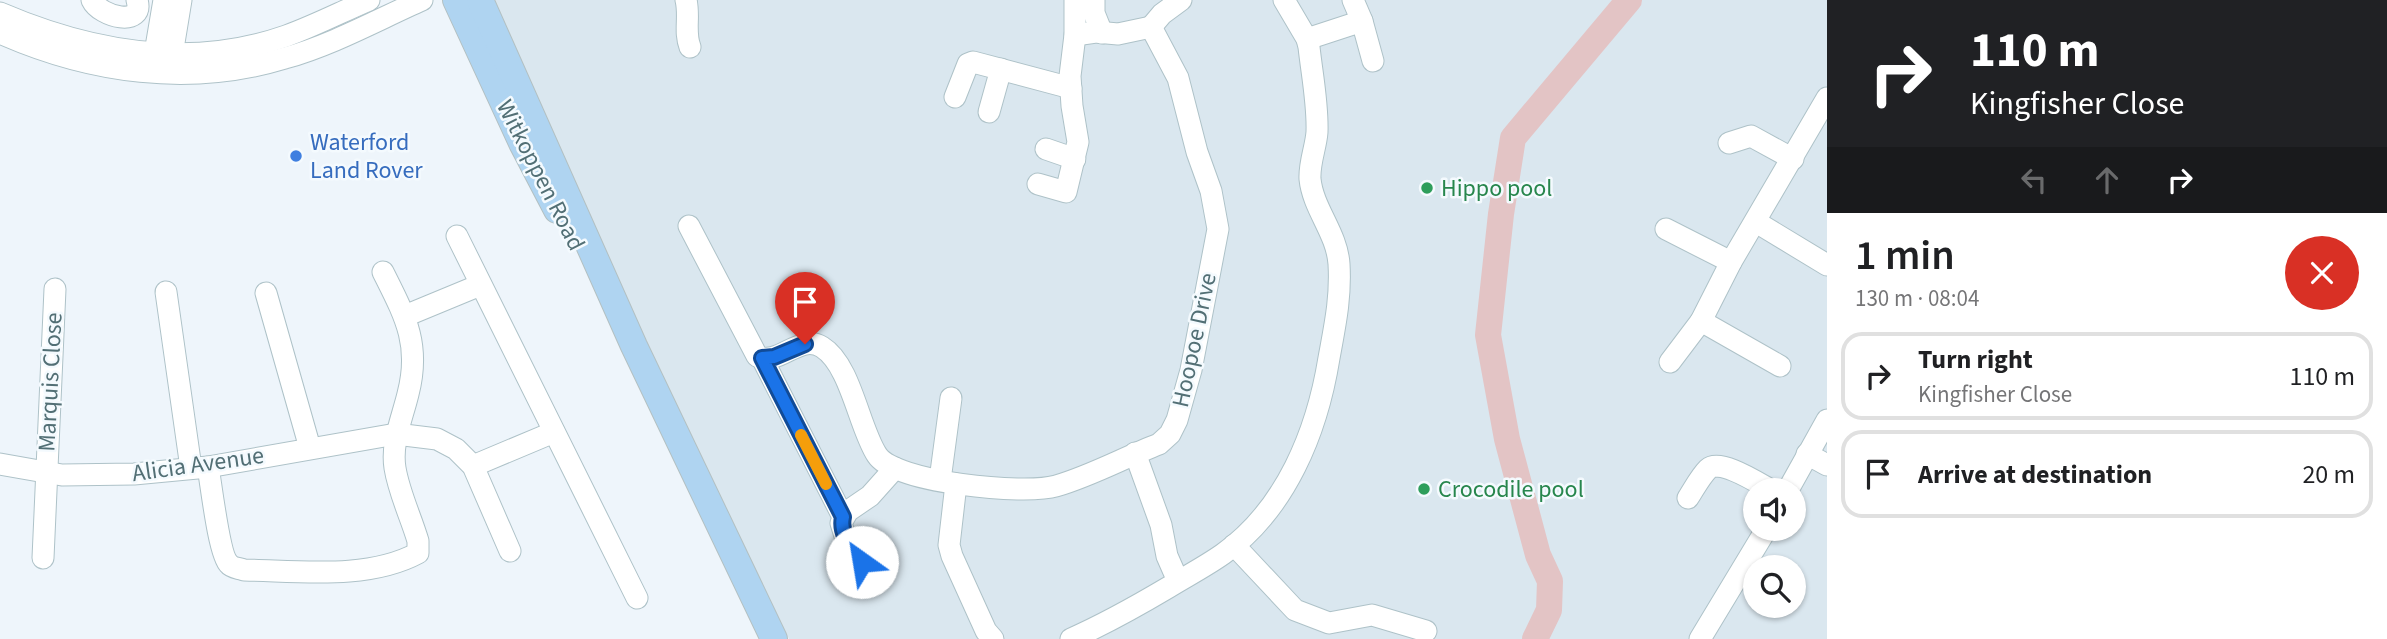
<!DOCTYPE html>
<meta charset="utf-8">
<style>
:root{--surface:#fff;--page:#f6f6f6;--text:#202124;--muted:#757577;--line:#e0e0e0}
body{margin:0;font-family:"Source Sans 3",sans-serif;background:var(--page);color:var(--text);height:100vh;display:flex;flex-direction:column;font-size:26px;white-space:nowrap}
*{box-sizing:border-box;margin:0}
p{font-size:23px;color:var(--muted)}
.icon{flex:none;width:38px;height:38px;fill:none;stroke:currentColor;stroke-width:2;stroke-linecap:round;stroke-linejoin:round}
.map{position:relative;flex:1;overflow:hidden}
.side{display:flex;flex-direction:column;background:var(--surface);width:560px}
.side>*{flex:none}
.hud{background:#202124;color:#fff;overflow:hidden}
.buttons{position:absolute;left:1743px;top:478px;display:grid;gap:14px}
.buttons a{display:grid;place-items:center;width:63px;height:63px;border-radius:50%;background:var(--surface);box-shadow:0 2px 5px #0004;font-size:35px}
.pin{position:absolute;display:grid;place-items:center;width:60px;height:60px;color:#fff;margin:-72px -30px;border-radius:50% 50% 50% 0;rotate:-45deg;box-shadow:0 0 7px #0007}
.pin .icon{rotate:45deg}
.me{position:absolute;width:77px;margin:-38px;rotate:328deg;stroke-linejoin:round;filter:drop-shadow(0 0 5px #0008)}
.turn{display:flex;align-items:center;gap:24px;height:147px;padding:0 28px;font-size:32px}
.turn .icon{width:91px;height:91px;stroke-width:2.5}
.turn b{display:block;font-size:49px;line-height:60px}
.lanes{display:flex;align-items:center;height:66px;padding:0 28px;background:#0003;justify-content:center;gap:35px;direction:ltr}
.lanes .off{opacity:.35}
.round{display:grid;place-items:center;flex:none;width:74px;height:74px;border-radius:37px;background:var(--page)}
.overview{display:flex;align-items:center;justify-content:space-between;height:119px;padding:0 28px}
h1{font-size:42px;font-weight:600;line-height:52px}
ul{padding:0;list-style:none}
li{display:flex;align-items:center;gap:21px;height:88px;margin:0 14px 10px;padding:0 14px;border:4px solid var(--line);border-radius:21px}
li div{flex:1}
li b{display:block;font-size:26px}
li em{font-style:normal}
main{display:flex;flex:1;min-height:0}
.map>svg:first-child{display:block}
.residential{fill:#dae7ef;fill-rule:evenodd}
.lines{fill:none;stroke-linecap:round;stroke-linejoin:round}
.river{stroke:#e3c4c5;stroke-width:26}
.minor-casing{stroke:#aec2c8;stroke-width:23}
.major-casing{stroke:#b3c0c2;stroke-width:28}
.minor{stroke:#fff;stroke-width:21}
.major{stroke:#afd4f1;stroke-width:26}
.route-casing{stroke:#114b97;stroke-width:18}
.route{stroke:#1a73e8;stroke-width:12}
.slow{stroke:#f59e0b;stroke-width:12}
.shop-dot{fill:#3f7fe0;stroke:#f4fafe;stroke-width:2.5}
.leisure-dot{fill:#2e9e5b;stroke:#f4fafe;stroke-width:2.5}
.labels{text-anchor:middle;stroke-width:5;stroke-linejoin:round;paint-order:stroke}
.shop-label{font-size:24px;fill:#366cbe;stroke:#f4fafe;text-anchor:start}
.street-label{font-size:24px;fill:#526f75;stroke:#f4fafe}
.leisure-label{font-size:24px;fill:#27864d;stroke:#f4fafe;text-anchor:start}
</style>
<main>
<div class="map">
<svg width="1827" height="639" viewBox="0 0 1827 639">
<rect width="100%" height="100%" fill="#eef5fb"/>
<path class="residential" d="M480 0H1827V639H789ZM1755 490H1794V528H1755ZM1755 567H1794V606H1755Z"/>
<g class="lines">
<path class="river" d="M1535 639 1549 610 1550 581 1538 555 1507 439 1488 335 1501 214 1513 138 1629 0"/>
<defs>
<g id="minor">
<path d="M92 0C100 17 145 28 137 0"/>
<path d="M686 0C690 16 684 32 690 47"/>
<path d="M1094 0V13L1102 33"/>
<path d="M1353 0 1362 21 1373 61"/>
<path d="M0 13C91 52 189 70 286 36 314 26 341 12 369 0"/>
<path d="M1151 27 1162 14 1181 0"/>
<path d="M0 33C90 73 190 87 285 58 332 45 377 20 422 0"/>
<path d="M1075 35 1096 32 1118 34 1151 27"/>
<path d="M1307 39 1362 21"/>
<path d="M153 65 164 0"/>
<path d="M170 67 181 0"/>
<path d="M955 97 968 64 973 62 1071 88"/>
<path d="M989 112 1001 69"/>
<path d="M1729 143 1751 136 1793 159"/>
<path d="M1046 149 1075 159"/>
<path d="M1038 184 1066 192 1078 142 1072 106 1070 76 1075 35V0"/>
<path d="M1756 222 1827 265"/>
<path d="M689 226 757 356C779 367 799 333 822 347 851 365 859 428 877 455 895 483 1025 495 1056 486 1091 476 1125 457 1159 444L1170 434 1177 420 1191 370 1218 229 1211 191 1197 152 1178 78 1151 27"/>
<path d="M1666 229 1731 262"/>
<path d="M457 236 637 598"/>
<path d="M166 292 191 468"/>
<path d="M266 293 310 448"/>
<path d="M405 316 480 285"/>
<path d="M1701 321 1780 366"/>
<path d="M762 358 843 517"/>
<path d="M1670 362 1701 321 1731 262 1827 98"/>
<path d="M1135 453 1161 525 1167 556 1178 581"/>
<path d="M1807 454 1827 465"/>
<path d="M0 464 62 475 134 474 208 467 396 434 437 439 456 449 473 466 510 551"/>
<path d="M473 466 554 432"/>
<path d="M208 467C211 483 219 555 229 564 232 568 239 568 244 570 300 571 368 580 418 553V541C411 517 399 493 395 468 391 443 402 419 408 394 421 344 405 316 383 272"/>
<path d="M940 480 951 398"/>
<path d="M956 484 949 545 952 556 986 631 993 639"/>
<path d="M1788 490 1827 420"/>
<path d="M1688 498C1694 489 1700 477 1708 469 1720 458 1758 483 1771 490"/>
<path d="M1234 545 1295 610 1329 623 1372 615 1426 631"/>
<path d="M43 558 55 289"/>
<path d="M873 580 845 536 841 523 848 511 870 496 895 468"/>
<path d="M1071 639C1105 624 1137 606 1169 587 1187 576 1206 566 1223 554 1286 509 1317 432 1329 358 1335 325 1341 298 1339 264 1337 233 1313 209 1310 179 1309 163 1316 147 1317 132 1318 104 1312 75 1309 47L1307 39 1284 0"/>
<path d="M1700 639 1767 528"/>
</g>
<g id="major">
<path d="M456 0 522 143 557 210"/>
<path d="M480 0 634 346 774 639"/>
</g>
</defs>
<use href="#minor" class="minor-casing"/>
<use href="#major" class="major-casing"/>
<use href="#minor" class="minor"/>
<use href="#major" class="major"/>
</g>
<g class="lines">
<defs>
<path id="route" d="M805 344 774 357 762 358 843 517C839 534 852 548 862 562"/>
</defs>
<use href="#route" class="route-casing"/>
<use href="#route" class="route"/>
<path class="slow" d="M801 435 826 484"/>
</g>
<circle class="shop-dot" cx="296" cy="156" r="7"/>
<g class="leisure-dot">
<circle cx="1427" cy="188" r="7"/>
<circle cx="1424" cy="489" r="7"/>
</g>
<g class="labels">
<g class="shop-label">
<text x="310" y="150">Waterford<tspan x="310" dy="28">Land Rover</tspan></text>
</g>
<g class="street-label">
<text transform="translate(541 175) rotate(63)" y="8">Witkoppen Road</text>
<text transform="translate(1194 340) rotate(-78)" y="8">Hoopoe Drive</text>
<text transform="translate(50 382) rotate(-87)" y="8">Marquis Close</text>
<text transform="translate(198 464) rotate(-8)" y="8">Alicia Avenue</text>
</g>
<g class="leisure-label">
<text x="1441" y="196">Hippo pool</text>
<text x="1438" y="497">Crocodile pool</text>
</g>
</g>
</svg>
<div class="buttons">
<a><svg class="icon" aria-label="sound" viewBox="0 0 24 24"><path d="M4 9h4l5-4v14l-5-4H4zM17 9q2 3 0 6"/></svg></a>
<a><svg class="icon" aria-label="search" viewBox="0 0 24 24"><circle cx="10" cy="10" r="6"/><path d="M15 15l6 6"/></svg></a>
</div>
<div class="pin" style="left:805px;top:344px;background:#d93025"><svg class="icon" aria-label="arrive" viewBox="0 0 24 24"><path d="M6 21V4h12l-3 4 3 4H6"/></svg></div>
<svg class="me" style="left:862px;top:562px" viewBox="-20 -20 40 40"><circle r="19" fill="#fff"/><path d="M0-13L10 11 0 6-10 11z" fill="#1a73e8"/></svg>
</div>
<section class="side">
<div class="hud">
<div class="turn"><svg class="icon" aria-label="right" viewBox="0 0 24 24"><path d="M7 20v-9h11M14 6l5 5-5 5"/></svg><div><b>110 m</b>Kingfisher Close</div></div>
<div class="lanes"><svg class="icon off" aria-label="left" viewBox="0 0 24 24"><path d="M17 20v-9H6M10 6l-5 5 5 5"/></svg><svg class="icon off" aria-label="ahead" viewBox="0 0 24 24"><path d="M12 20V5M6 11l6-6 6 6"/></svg><svg class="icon" aria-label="right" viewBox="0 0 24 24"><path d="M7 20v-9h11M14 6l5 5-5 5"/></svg></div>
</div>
<div class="overview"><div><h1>1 min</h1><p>130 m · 08:04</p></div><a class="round" style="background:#d93025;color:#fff"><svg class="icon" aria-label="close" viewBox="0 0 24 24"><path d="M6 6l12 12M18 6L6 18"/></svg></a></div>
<ul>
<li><svg class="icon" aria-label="right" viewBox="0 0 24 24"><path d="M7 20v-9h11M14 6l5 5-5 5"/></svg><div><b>Turn right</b><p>Kingfisher Close</p></div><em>110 m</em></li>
<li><svg class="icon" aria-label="arrive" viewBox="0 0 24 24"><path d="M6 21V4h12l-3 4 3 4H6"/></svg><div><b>Arrive at destination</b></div><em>20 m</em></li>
</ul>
</section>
</main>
